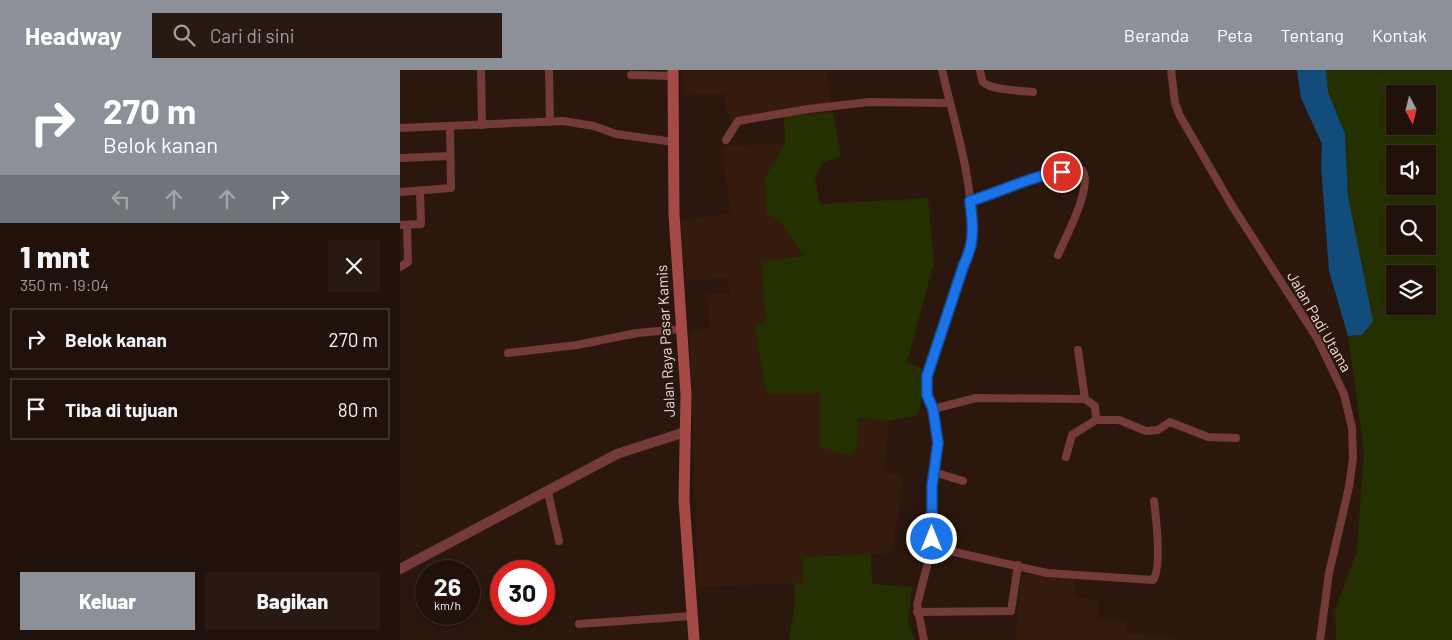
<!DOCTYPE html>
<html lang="id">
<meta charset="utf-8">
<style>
:root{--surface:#20110a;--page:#281a13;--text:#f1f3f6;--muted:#a29d9c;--line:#3d312b;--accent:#8c9099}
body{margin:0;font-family:Barlow,sans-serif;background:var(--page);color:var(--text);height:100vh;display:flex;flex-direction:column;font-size:19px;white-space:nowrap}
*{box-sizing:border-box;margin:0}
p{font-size:16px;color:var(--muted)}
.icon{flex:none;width:28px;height:28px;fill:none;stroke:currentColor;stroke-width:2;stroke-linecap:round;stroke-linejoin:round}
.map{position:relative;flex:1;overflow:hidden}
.panel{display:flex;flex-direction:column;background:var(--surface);width:400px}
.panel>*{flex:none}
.banner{background:#8c9099;color:#fff;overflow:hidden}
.needle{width:32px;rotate:173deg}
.controls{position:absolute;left:986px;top:15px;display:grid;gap:10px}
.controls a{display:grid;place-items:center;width:50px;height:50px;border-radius:0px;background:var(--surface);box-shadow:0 2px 8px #0003,0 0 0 1px var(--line);font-size:25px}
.speed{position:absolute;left:15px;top:490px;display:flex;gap:10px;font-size:25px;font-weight:700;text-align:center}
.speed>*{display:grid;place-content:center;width:65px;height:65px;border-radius:50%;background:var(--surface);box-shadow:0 2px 8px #0003,0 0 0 1px var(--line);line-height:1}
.speed small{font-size:12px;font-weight:400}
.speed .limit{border:8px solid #d22;background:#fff;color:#111}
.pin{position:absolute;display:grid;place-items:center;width:42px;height:42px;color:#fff;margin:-21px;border:2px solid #fff;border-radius:50%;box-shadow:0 1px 5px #0007}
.me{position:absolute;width:55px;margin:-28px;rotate:0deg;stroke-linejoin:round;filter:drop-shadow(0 0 4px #0008)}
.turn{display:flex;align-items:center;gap:18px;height:105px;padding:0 20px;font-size:22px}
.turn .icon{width:65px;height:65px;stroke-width:2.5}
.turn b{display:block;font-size:35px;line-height:42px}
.lanes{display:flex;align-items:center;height:48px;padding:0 20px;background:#0003;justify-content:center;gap:25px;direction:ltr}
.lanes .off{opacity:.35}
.round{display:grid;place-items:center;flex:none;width:52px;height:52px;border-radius:0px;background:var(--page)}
.overview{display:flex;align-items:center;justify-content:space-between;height:85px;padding:0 20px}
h1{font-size:30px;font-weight:800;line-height:38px}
.cta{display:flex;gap:10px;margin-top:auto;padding:10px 20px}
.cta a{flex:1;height:58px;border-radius:0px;background:var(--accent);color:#fff;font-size:20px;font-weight:800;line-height:58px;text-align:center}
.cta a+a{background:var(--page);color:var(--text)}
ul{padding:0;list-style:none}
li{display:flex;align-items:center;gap:15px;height:62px;margin:0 10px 8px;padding:0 10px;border:2px solid var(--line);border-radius:0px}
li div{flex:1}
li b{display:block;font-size:19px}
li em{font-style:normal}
header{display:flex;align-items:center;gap:30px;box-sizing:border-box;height:70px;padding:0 25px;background:var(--accent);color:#fff}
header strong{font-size:24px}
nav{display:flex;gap:28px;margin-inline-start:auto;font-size:18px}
.search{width:350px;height:45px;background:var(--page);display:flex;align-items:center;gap:12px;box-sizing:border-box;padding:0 18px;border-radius:0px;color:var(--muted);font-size:19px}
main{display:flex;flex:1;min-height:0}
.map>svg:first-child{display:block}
.built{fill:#341b0d}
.green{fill:#253000;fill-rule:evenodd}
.water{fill:#114c7a}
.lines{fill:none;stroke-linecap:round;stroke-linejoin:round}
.minor{stroke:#753b38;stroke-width:8}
.tertiary{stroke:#753b38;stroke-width:10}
.secondary{stroke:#a54a47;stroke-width:11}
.route-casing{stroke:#114b97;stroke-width:12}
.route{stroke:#1a73e8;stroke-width:9}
.labels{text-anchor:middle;stroke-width:4;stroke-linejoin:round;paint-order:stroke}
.street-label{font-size:15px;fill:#ecded7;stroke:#2b170d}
</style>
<header>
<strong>Headway</strong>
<div class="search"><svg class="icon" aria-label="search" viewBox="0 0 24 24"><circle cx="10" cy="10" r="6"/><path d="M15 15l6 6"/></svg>Cari di sini</div>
<nav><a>Beranda</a><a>Peta</a><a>Tentang</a><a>Kontak</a></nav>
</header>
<main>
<section class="panel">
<div class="banner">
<div class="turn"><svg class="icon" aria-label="right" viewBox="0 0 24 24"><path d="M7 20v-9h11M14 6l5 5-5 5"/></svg><div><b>270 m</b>Belok kanan</div></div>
<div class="lanes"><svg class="icon off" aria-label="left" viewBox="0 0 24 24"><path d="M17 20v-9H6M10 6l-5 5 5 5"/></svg><svg class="icon off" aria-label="ahead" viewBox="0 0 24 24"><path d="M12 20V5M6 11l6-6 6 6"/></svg><svg class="icon off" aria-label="ahead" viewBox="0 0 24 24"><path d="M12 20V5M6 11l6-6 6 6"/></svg><svg class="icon" aria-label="right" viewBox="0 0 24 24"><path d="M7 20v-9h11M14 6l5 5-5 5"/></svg></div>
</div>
<div class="overview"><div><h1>1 mnt</h1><p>350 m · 19:04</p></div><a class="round"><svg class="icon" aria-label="close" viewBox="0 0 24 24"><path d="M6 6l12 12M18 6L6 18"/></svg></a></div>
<ul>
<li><svg class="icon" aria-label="right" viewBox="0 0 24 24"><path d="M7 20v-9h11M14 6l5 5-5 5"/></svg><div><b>Belok kanan</b></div><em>270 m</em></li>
<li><svg class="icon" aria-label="arrive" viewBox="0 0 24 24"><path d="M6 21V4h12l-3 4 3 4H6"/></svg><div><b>Tiba di tujuan</b></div><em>80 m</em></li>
</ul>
<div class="cta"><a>Keluar</a><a>Bagikan</a></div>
</section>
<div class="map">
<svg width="1052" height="570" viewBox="0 0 1052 570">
<rect width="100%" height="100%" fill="#2b170d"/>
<g class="built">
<path d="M282 0H429L426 3 433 43 329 50 324 24 284 25Z"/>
<path d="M385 73 365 107 366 142 383 155 404 186 361 191 366 251 355 254 366 323H420V377L448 386 457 377 458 348 489 351 484 402 503 407 492 483 402 487 403 513 298 517 289 261 311 257 307 224 330 223 327 208 285 211 278 151 331 143 322 76Z"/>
<path d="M673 504 676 527 697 530V549L725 552 728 563 772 568 773 570H615L622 505Z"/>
</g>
<g class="green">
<path d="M926 0H1052V570H936L935 540 957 481 964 380 948 266 962 265 973 251 948 126 945 64 928 22ZM995 24H1028V56H995ZM995 84H1028V116H995ZM995 144H1028V176H995ZM995 204H1028V236H995Z"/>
<path d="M433 43 441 86 422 93 415 108 420 134 528 128 534 193 507 292 525 300 519 345 489 351 458 348 457 377 449 386 420 377V323H366L355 255 366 251 361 191 404 186 383 155 366 142 365 107 385 73 384 46Z"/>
<path d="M471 484 472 514 512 517 508 553 515 570H389L395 534 394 513 403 512 402 487Z"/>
</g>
<path class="water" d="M897 0H926L928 22 945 64 948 126 973 251 962 265 948 266 929 201 921 96 922 74 901 28Z"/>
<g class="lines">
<g class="minor">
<path d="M81 0 82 55"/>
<path d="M149 0 150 52"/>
<path d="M580 0C581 4 581 9 583 12 590 20 623 21 633 22"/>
<path d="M771 0 775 33 780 46 831 134 917 268 944 324 952 358 953 388 949 417 929 503 920 570"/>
<path d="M231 5 274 6"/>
<path d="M0 58 163 51 194 56 216 64 274 72"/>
<path d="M326 70 338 51 408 39 469 32 550 33"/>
<path d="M0 88 50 86"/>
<path d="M0 122 51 118 50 56"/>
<path d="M570 131C602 121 649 96 682 100 694 115 665 168 658 185"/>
<path d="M0 155 21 154 20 121"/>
<path d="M0 197 8 192 7 155"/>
<path d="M678 280 685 329"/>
<path d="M108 283 177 275 237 263 281 259"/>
<path d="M533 339 576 328 685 329 695 336 696 350H719L746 361 758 360 770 352 808 367 836 368"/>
<path d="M666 387 672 365 696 350"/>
<path d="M534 402 563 411"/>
<path d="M148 422 159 471"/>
<path d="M532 477 647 503 753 510C762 498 756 447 754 431"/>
<path d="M517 542 611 541 618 495"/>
<path d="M179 554 292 546"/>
<path d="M524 570 517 535 532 477V416L538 373 533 339 527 325V306L572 174C574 112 556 59 542 0"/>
</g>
<path class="tertiary" d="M0 499 217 384 285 362"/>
<path class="secondary" d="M273 0 274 144 286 325 284 430 294 570"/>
</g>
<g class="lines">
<defs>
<path id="route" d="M532 469V416L538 373 533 339 527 325V306L564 194C575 173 573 154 570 131 601 122 630 106 662 102"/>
</defs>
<use href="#route" class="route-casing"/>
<use href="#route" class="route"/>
</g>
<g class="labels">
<g class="street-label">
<text transform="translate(919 252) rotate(60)" y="5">Jalan Padi Utama</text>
<text transform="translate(266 271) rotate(-93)" y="5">Jalan Raya Pasar Kamis</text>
</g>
</g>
</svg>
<div class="controls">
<a><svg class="needle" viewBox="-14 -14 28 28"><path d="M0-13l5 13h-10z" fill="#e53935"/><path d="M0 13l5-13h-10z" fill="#a29d9c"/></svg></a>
<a><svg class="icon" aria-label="sound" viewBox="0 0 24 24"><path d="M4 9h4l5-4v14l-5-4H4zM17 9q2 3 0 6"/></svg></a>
<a><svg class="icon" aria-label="search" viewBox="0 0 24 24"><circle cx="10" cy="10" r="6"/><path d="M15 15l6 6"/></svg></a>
<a><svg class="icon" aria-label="layers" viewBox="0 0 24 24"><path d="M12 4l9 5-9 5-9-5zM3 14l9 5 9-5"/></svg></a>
</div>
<div class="speed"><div>26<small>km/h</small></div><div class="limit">30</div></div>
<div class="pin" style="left:662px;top:102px;background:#d93025"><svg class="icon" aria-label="arrive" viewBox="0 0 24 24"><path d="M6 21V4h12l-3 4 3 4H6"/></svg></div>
<svg class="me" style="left:532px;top:469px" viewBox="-20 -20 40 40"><circle r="17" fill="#1a73e8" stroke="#fff" stroke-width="3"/><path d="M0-11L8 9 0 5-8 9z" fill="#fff"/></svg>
</div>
</main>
